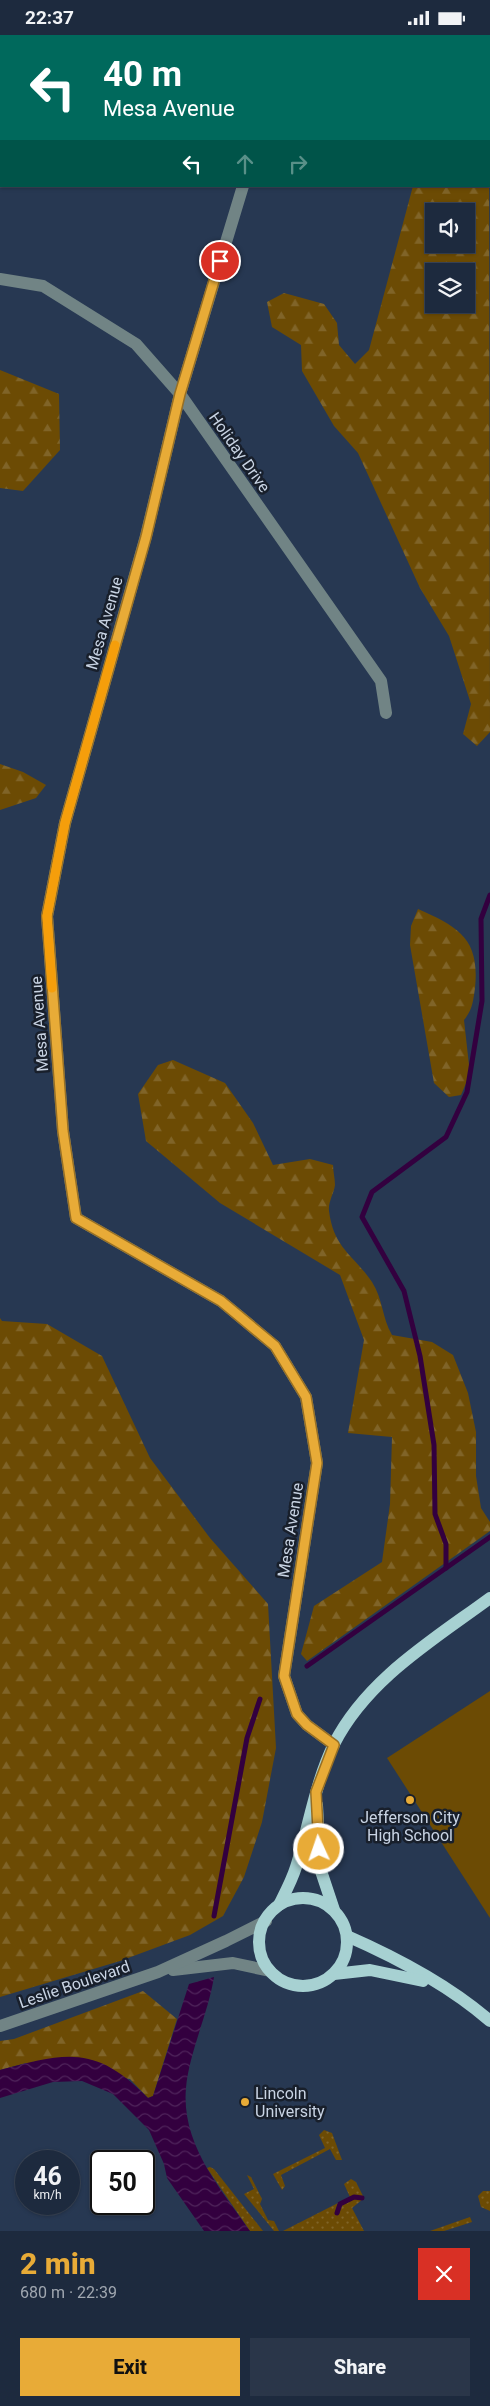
<!DOCTYPE html>
<meta charset="utf-8">
<style>
:root{--surface:#1d2a3e;--page:#2a3649;--text:#f1f3f6;--muted:#a0a7b0;--line:#3b4658;--accent:#e8ab37}
body{margin:0;font-family:Roboto,sans-serif;background:var(--page);color:var(--text);height:100vh;display:flex;flex-direction:column;font-size:19px;white-space:nowrap}
*{box-sizing:border-box;margin:0}
p{font-size:16px;color:var(--muted)}
.icon{flex:none;width:28px;height:28px;fill:none;stroke:currentColor;stroke-width:2;stroke-linecap:round;stroke-linejoin:round}
.map{position:relative;height:2196px;overflow:hidden}
.sheet{display:flex;flex-direction:column;background:var(--surface);flex:1}
.sheet>*{flex:none}
.top-card{position:absolute;left:0px;top:0px;width:490px;height:152px;box-shadow:0 1px 4px #0004,0 0 0 1px var(--line);background:#00695c;color:#fff;overflow:hidden}
.buttons{position:absolute;left:425px;top:168px;display:grid;gap:10px}
.buttons a{display:grid;place-items:center;width:50px;height:50px;border-radius:0px;background:var(--surface);box-shadow:0 1px 4px #0004,0 0 0 1px var(--line);font-size:25px}
.speed{position:absolute;left:15px;top:2115px;display:flex;gap:10px;font-size:25px;font-weight:700;text-align:center}
.speed>*{display:grid;place-content:center;width:65px;height:65px;border-radius:50%;background:var(--surface);box-shadow:0 1px 4px #0004,0 0 0 1px var(--line);line-height:1}
.speed small{font-size:12px;font-weight:400}
.speed .limit{border:2px solid #111;border-radius:8px;background:#fff;color:#111}
.pin{position:absolute;display:grid;place-items:center;width:42px;height:42px;color:#fff;margin:-21px;border:2px solid #fff;border-radius:50%;box-shadow:0 1px 5px #0007}
.me{position:absolute;width:55px;margin:-28px;rotate:357deg;stroke-linejoin:round;filter:drop-shadow(0 0 4px #0008)}
.turn{display:flex;align-items:center;gap:18px;height:105px;padding:0 20px;font-size:22px}
.turn .icon{width:65px;height:65px;stroke-width:2.5}
.turn b{display:block;font-size:35px;line-height:42px}
.lanes{display:flex;align-items:center;height:48px;padding:0 20px;background:#0003;justify-content:center;gap:25px;direction:ltr}
.lanes .off{opacity:.35}
.round{display:grid;place-items:center;flex:none;width:52px;height:52px;border-radius:0px;background:var(--page)}
.headline{display:flex;align-items:center;justify-content:space-between;height:85px;padding:0 20px}
h1{font-size:30px;font-weight:800;line-height:38px;color:var(--accent)}
.action{display:flex;gap:10px;margin-top:auto;padding:10px 20px}
.action a{flex:1;height:58px;border-radius:0px;background:var(--accent);color:#111;font-size:20px;font-weight:800;line-height:58px;text-align:center}
.action a+a{background:var(--page);color:var(--text)}
.status{display:flex;justify-content:space-between;align-items:center;height:35px;padding:0 25px;background:var(--surface);direction:ltr}
.status svg{height:14px;fill:currentColor}
.map>svg:first-child{display:block}
.grass{fill:url(#grass-dots)}
.forest{fill:url(#forest-firs);fill-rule:evenodd}
.garden{fill:#6c4b04}
.water{fill:url(#water-waves)}
.lines{fill:none;stroke-linecap:round;stroke-linejoin:round}
.stream{stroke:#33003f;stroke-width:5}
.minor{stroke:#718485;stroke-width:12}
.major{stroke:#a7d1d2;stroke-width:12}
.route-casing{stroke:#976f24;stroke-width:12}
.route{stroke:#e8ab37;stroke-width:9}
.slow{stroke:#f59e0b;stroke-width:9}
.poi-dot{fill:#e8ab37;stroke:#181f2b;stroke-width:2}
.labels{text-anchor:middle;stroke-width:5;stroke-linejoin:round;paint-order:stroke}
.street-label{font-size:16px;fill:#c9d4e4;stroke:#181f2b}
.poi-label{font-size:16px;fill:#c9d4e4;stroke:#181f2b}
</style>
<div class="status"><b>22:37</b><svg viewBox="0 0 49 12"><path d="M0 12V9h3v3zM5 12V6h3v6zM10 12V3h3v9zM15 12V0h3v12zM26 1h20v11H26zM47 4h2v5h-2z"/></svg></div>
<div class="map">
<svg width="490" height="2196" viewBox="0 0 490 2196">
<defs>
<pattern id="grass-dots" width="8" height="8" patternUnits="userSpaceOnUse" patternTransform="scale(1.25)"><rect width="8" height="8" fill="#6c4b04"/><path d="M2 2h.1M6 6h.1" fill="none" stroke="#806428" stroke-width="1.8" stroke-linecap="round"/></pattern>
<pattern id="forest-firs" width="22" height="20" patternUnits="userSpaceOnUse" patternTransform="scale(1.25)"><rect width="22" height="20" fill="#6c4b04"/><path d="M5 1l3.5 6h-7zM16 11l3.5 6h-7z" fill="#806428"/></pattern>
<pattern id="water-waves" width="16" height="10" patternUnits="userSpaceOnUse" patternTransform="scale(1.25)"><rect width="16" height="10" fill="#33003f"/><path d="M0 5q4-4 8 0t8 0" fill="none" stroke="#4f245b"/></pattern>
</defs>
<rect width="100%" height="100%" fill="#273852"/>
<g class="grass">
<path d="M324 2095 332 2098 342 2125H336L330 2114 281 2140 285 2151 282 2155 273 2139 325 2113 319 2100Z"/>
<path d="M210 2132 214 2134 263 2196H250L207 2133Z"/>
<path d="M247 2140 251 2142 262 2164 260 2169 268 2185 274 2186 279 2196H274L244 2159 254 2154Z"/>
<path d="M351 2144 356 2147 363 2161 350 2162 344 2149Z"/>
<path d="M483 2156H490V2176L481 2172 478 2161Z"/>
<path d="M354 2164H363L352 2173 364 2196H283L338 2168 335 2178 339 2179 342 2170Z"/>
<path d="M470 2182 472 2187 444 2196H430Z"/>
</g>
<g class="forest">
<path d="M0 0H102L1 1 0 52Z"/>
<path d="M489 103 490 697 477 711 463 699 471 669 449 601 420 553 358 418 334 391 302 336 301 310 272 292 267 267 284 258 324 269 337 288 339 310 355 329 369 315 413 151H489ZM466 176V209H434V176ZM434 236H466V269H434Z"/>
<path d="M0 335 59 359 60 415 23 456 0 453Z"/>
<path d="M0 729 23 737 46 750 36 763 0 775Z"/>
<path d="M418 874C459 892 480 904 475 953 473 966 473 974 464 985L470 1039 461 1060 449 1062 434 1048 410 910 411 891Z"/>
<path d="M173 1025 225 1048 253 1088 273 1130 310 1124 333 1130C333 1136 335 1144 335 1150 334 1158 328 1167 329 1176 334 1214 353 1219 372 1247 383 1264 382 1283 392 1300L432 1307 453 1320 468 1358 476 1397V1441L481 1473 490 1487V1496L307 1626 301 1619 314 1571 382 1527 390 1469 392 1402 348 1398 364 1305 340 1240 220 1168 146 1106 138 1059 158 1030Z"/>
<path d="M0 1283 2 1286 47 1289 102 1321 150 1423 210 1503 268 1569 276 1713 262 1787 244 1842 223 1881 190 1900 120 1926 0 1962Z"/>
<path d="M143 1956 177 1984 153 2061 148 2063 130 2044 26 2028 0 2035V2006L14 2004Z"/>
</g>
<path class="garden" d="M490 1656V1883L387 1723Z"/>
<path class="water" d="M214 1942C208 1979 189 2018 186 2053 181 2109 220 2153 250 2196H204L167 2143 164 2129 149 2095 113 2059 82 2046 53 2047 0 2063V2035C67 2017 96 2010 148 2063L153 2061 189 1949Z"/>
<g class="lines">
<g class="stream">
<path d="M446 1533V1509L435 1479 434 1410 420 1321 404 1256 362 1182 372 1157 446 1102 467 1057 482 966 481 884 490 860"/>
<path d="M307 1631 490 1502"/>
<path d="M214 1881 247 1703 260 1664"/>
<path d="M337 2178 340 2169 354 2162 362 2163"/>
</g>
<g class="minor">
<path d="M281 1V0"/>
<path d="M489 29H490"/>
<path d="M243 151 180 359 146 501 65 788 47 881 63 1096 76 1183 221 1266 275 1311 306 1362 317 1428 284 1641 297 1679 307 1690 334 1710"/>
<path d="M0 244 43 251 136 309 180 359 381 646 386 678"/>
<path d="M173 1935 233 1928 270 1936"/>
<path d="M0 1991 158 1937 226 1906 266 1886"/>
</g>
<g class="major">
<path d="M317 1770 320 1833 334 1875"/>
<circle cx="303" cy="1907" r="44"/>
<path d="M279 1870C285 1858 292 1845 296 1832 309 1791 315 1748 334 1709 367 1644 433 1605 490 1563"/>
<path d="M347 1901C395 1922 451 1952 490 1986"/>
<path d="M334 1939 370 1935 423 1946"/>
</g>
</g>
<g class="lines">
<defs>
<path id="route" d="M220 226 180 359 146 502 65 788 47 881 63 1096 76 1183 221 1266 275 1311 306 1362 317 1428 284 1641 297 1679 307 1690 334 1710 316 1757 319 1814"/>
</defs>
<use href="#route" class="route-casing"/>
<use href="#route" class="route"/>
<path class="slow" d="M52 953 47 881 65 788 115 610"/>
</g>
<g class="poi-dot">
<circle cx="410" cy="1765" r="5"/>
<circle cx="245" cy="2067" r="5"/>
</g>
<g class="labels">
<g class="street-label">
<text transform="translate(240 417) rotate(55)" y="6">Holiday Drive</text>
<text transform="translate(104 588) rotate(-74)" y="6">Mesa Avenue</text>
<text transform="translate(39 989) rotate(-94)" y="6">Mesa Avenue</text>
<text transform="translate(290 1495) rotate(-81)" y="6">Mesa Avenue</text>
<text transform="translate(74 1949) rotate(-19)" y="6">Leslie Boulevard</text>
</g>
<g class="poi-label">
<text x="410" y="1788">Jefferson City<tspan x="410" dy="18">High School</tspan></text>
<text x="255" y="2064" text-anchor="start">Lincoln<tspan x="255" dy="18">University</tspan></text>
</g>
</g>
</svg>
<div class="buttons">
<a><svg class="icon" aria-label="sound" viewBox="0 0 24 24"><path d="M4 9h4l5-4v14l-5-4H4zM17 9q2 3 0 6"/></svg></a>
<a><svg class="icon" aria-label="layers" viewBox="0 0 24 24"><path d="M12 4l9 5-9 5-9-5zM3 14l9 5 9-5"/></svg></a>
</div>
<div class="speed"><div>46<small>km/h</small></div><div class="limit">50</div></div>
<div class="pin" style="left:220px;top:226px;background:#d93025"><svg class="icon" aria-label="arrive" viewBox="0 0 24 24"><path d="M6 21V4h12l-3 4 3 4H6"/></svg></div>
<svg class="me" style="left:319px;top:1814px" viewBox="-20 -20 40 40"><circle r="17" fill="#e8ab37" stroke="#fff" stroke-width="3"/><path d="M0-11L8 9 0 5-8 9z" fill="#fff"/></svg>
<div class="top-card">
<div class="turn"><svg class="icon" aria-label="left" viewBox="0 0 24 24"><path d="M17 20v-9H6M10 6l-5 5 5 5"/></svg><div><b>40 m</b>Mesa Avenue</div></div>
<div class="lanes"><svg class="icon" aria-label="left" viewBox="0 0 24 24"><path d="M17 20v-9H6M10 6l-5 5 5 5"/></svg><svg class="icon off" aria-label="ahead" viewBox="0 0 24 24"><path d="M12 20V5M6 11l6-6 6 6"/></svg><svg class="icon off" aria-label="right" viewBox="0 0 24 24"><path d="M7 20v-9h11M14 6l5 5-5 5"/></svg></div>
</div>
</div>
<section class="sheet">
<div class="headline"><div><h1>2 min</h1><p>680 m · 22:39</p></div><a class="round" style="background:#d93025;color:#fff"><svg class="icon" aria-label="close" viewBox="0 0 24 24"><path d="M6 6l12 12M18 6L6 18"/></svg></a></div>
<div class="action"><a>Exit</a><a>Share</a></div>
</section>
